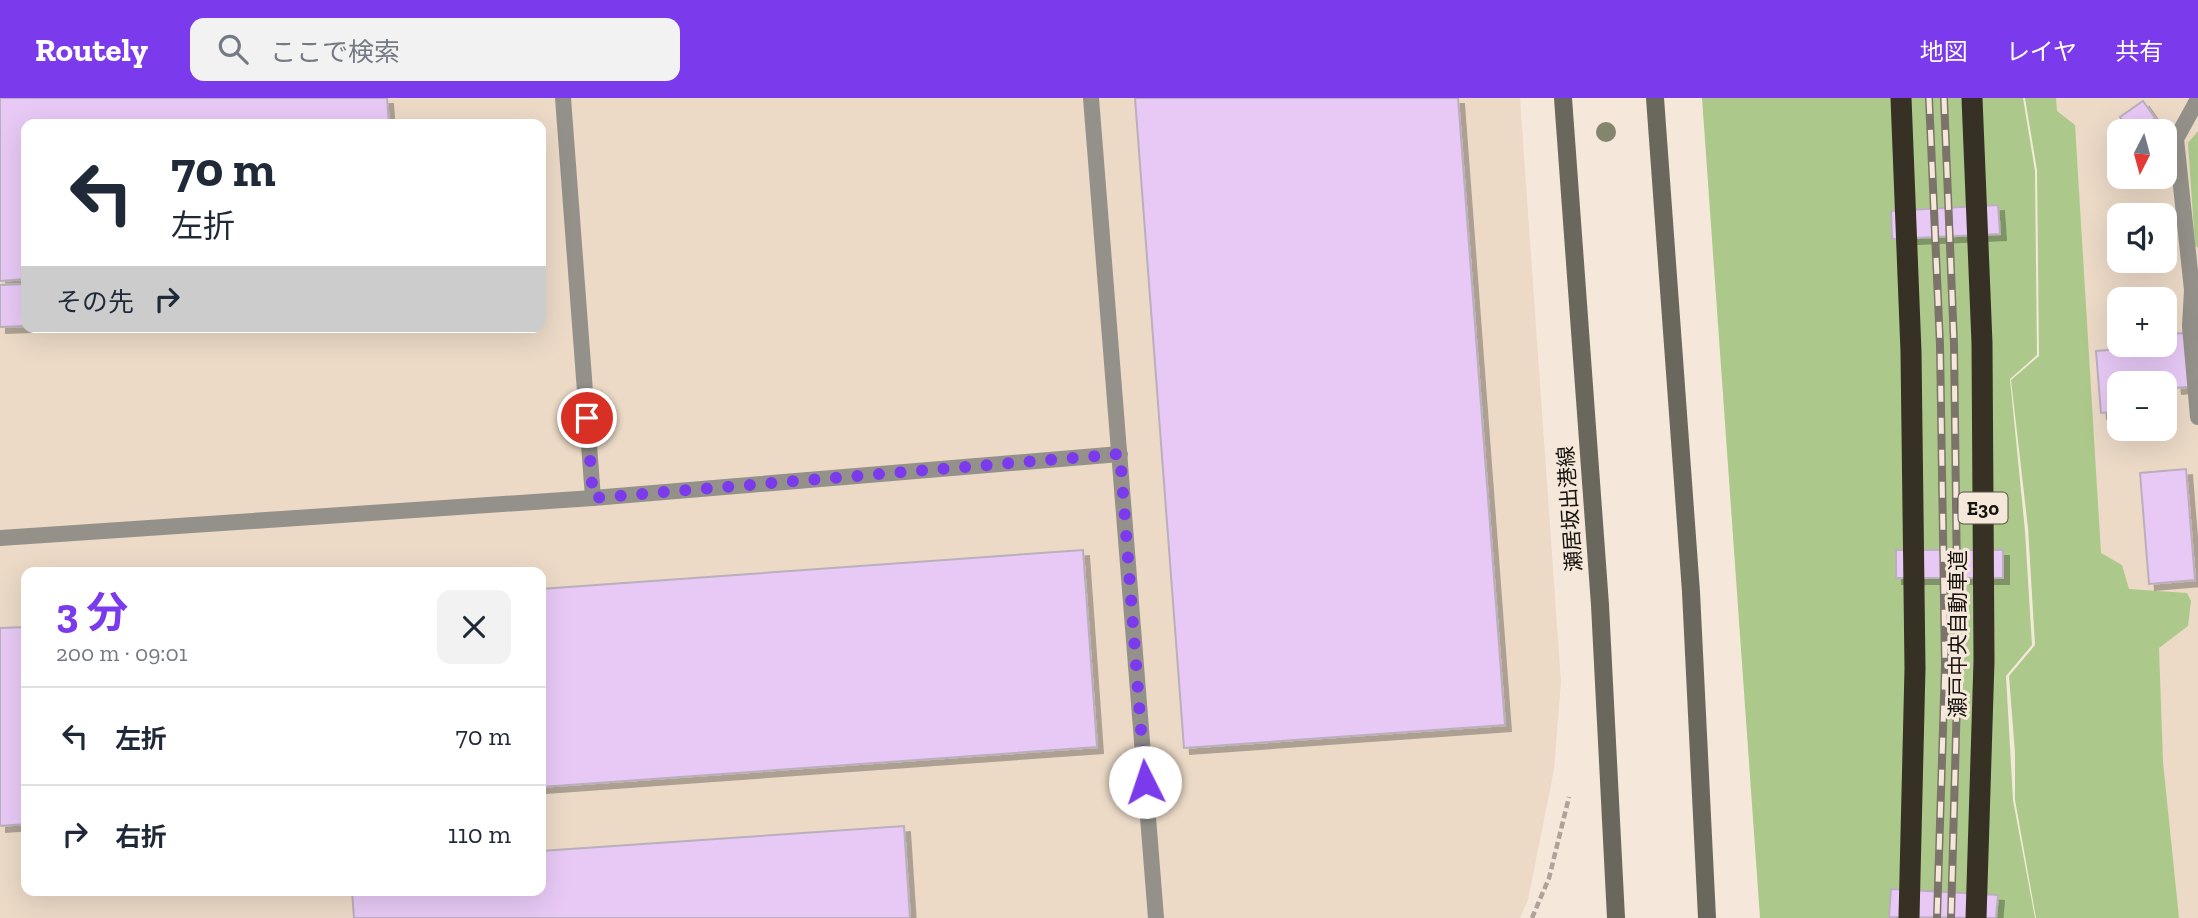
<!DOCTYPE html>
<html lang="ja">
<meta charset="utf-8">
<style>
:root{--surface:#fff;--page:#f2f2f3;--text:#1f2937;--muted:#747a83;--line:#e0e1e3;--accent:#7c3aed}
body{margin:0;font-family:"Zilla Slab","Noto Sans JP",serif;background:var(--page);color:var(--text);height:100vh;display:flex;flex-direction:column;font-size:26px;white-space:nowrap}
*{box-sizing:border-box;margin:0}
p{font-size:23px;color:var(--muted)}
.icon{flex:none;width:38px;height:38px;fill:none;stroke:currentColor;stroke-width:2;stroke-linecap:round;stroke-linejoin:round}
.map{position:relative;flex:1;overflow:hidden}
.panel{position:absolute;left:21px;top:469px;width:525px;height:329px;display:flex;flex-direction:column;background:var(--surface);border-radius:14px;box-shadow:0 7px 28px #0002}
.panel>*{flex:none}
.banner{position:absolute;left:21px;top:21px;width:525px;height:214px;border-radius:14px;box-shadow:0 7px 28px #0002;background:#fff;color:var(--text);overflow:hidden}
.needle{width:46px;rotate:186deg}
.tools{position:absolute;left:2107px;top:21px;display:grid;gap:14px}
.tools a{display:grid;place-items:center;width:70px;height:70px;border-radius:14px;background:var(--surface);box-shadow:0 7px 28px #0002;font-size:35px}
.pin{position:absolute;display:grid;place-items:center;width:60px;height:60px;color:#fff;margin:-30px;border:4px solid #fff;border-radius:50%;box-shadow:0 2px 7px #0007}
.me{position:absolute;width:77px;margin:-38px;rotate:356deg;stroke-linejoin:round;filter:drop-shadow(0 0 5px #0008)}
.turn{display:flex;align-items:center;gap:24px;height:147px;padding:0 35px;font-size:32px}
.turn .icon{width:91px;height:91px;stroke-width:2.5}
.turn b{display:block;font-size:49px;line-height:60px}
.then{display:flex;align-items:center;height:66px;padding:0 35px;background:#0003;gap:14px;font-size:26px}
.round{display:grid;place-items:center;flex:none;width:74px;height:74px;border-radius:14px;background:var(--page)}
.overview{display:flex;align-items:center;justify-content:space-between;height:119px;padding:0 35px}
h1{font-size:42px;font-weight:700;line-height:52px;color:var(--accent)}
ul{padding:0;list-style:none}
li{display:flex;align-items:center;gap:21px;height:98px;padding:0 35px;border-top:2px solid var(--line)}
li div{flex:1}
li b{display:block;font-size:26px}
li em{font-style:normal}
header{display:flex;align-items:center;gap:42px;box-sizing:border-box;height:98px;padding:0 35px;background:var(--accent);color:#fff}
header strong{font-size:33px}
nav{display:flex;gap:38px;margin-inline-start:auto;font-size:24px}
.search{width:490px;height:63px;background:var(--page);display:flex;align-items:center;gap:18px;box-sizing:border-box;padding:0 24px;border-radius:14px;color:var(--muted);font-size:26px}
.map>svg:first-child{display:block}
.built{fill:#ecdac7;fill-rule:evenodd}
.green{fill:#acc98b}
.building{fill:#e8c9f6;stroke:#b9afbd;stroke-width:2;filter:url(#shadow)}
.lines{fill:none;stroke-linecap:round;stroke-linejoin:round}
.path{stroke:#ada399;stroke-width:4.5;stroke-dasharray:7 3.5;stroke-linecap:butt}
.service{stroke:#94918a;stroke-width:16}
.secondary{stroke:#6a675d;stroke-width:18}
.motorway{stroke:#363124;stroke-width:21}
.rail-casing{stroke:#7c746b;stroke-width:8}
.rail{stroke:#f5e8db;stroke-width:5;stroke-dasharray:16;stroke-linecap:butt}
.tree{fill:#83866d}
.route{stroke:#7c3aed;stroke-width:12;stroke-dasharray:0 21.6}
.labels{text-anchor:middle;stroke-width:6;stroke-linejoin:round;paint-order:stroke}
.shield{fill:#f5e8db;stroke:#5a534c;stroke-width:2}
.shield-label{font-size:19px;font-weight:bold;fill:#17130e}
.street-label{font-size:21px;fill:#17130e;stroke:#f5e8db}
</style>
<header>
<strong>Routely</strong>
<div class="search"><svg class="icon" aria-label="search" viewBox="0 0 24 24"><circle cx="10" cy="10" r="6"/><path d="M15 15l6 6"/></svg>ここで検索</div>
<nav><a>地図</a><a>レイヤ</a><a>共有</a></nav>
</header>
<div class="map">
<svg width="2198" height="820" viewBox="0 0 2198 820">
<defs>
<filter id="shadow"><feDropShadow dx="6" dy="6" stdDeviation="0" flood-color="#0004"/></filter>
</defs>
<rect width="100%" height="100%" fill="#f5e8db"/>
<g class="built">
<path d="M0 0H1520L1561 584 1554 672 1528 802 1520 820H0ZM26 26H541V229H26ZM26 474H541V793H26Z"/>
<path d="M2047 0H2198V820H2084ZM2119 33H2165V79H2119ZM2119 117H2165V163H2119ZM2119 201H2165V247H2119ZM2119 285H2165V331H2119Z"/>
</g>
<g class="green">
<path d="M1702 0H2023L2035 73 2037 257 2010 281 2025 433 2032 547 2006 578 2013 702 2035 820H1760Z"/>
<path d="M2025 0H2056L2057 13 2075 27 2101 455 2122 467 2129 491 2187 495 2191 503 2188 528 2159 550 2163 664 2179 820H2036L2015 702V655L2009 578 2035 547 2028 430 2011 282 2039 258 2037 72Z"/>
<path d="M2198 33V150L2195 147 2188 45Z"/>
</g>
<g class="building">
<path d="M0 0H387L389 26H26V181L0 183Z"/>
<path d="M1135 0H1458L1505 627 1184 650Z"/>
<path d="M2143 3 2155 20 2136 33H2130L2120 19Z"/>
<path d="M1998 107 2000 136 1892 141 1891 113Z"/>
<path d="M26 186V228L0 229V187Z"/>
<path d="M2198 234V288L2176 290 2175 282 2119 285V313L2101 315 2096 253 2172 247V236Z"/>
<path d="M2186 371 2195 482 2149 486 2140 375Z"/>
<path d="M1083 452 1097 649 541 689V491Z"/>
<rect x="1896" y="452" width="107" height="28"/>
<path d="M26 529V726L0 728V530Z"/>
<path d="M904 728 910 820H354L352 793H541V753Z"/>
<path d="M1891 791 1998 797 1996 820 1889 819Z"/>
</g>
<g class="lines">
<path class="path" d="M1532 820 1549 780 1569 699"/>
<g class="service">
<path d="M563 0 593 400"/>
<path d="M1091 0 1156 820"/>
<path d="M2198 1 2176 41 2192 192H2198"/>
<path d="M2192 192 2190 228 2198 319"/>
<path d="M0 440 593 400 1120 356"/>
</g>
<g class="secondary">
<path d="M1563 0 1600 507 1616 820"/>
<path d="M1655 0 1691 494 1707 820"/>
</g>
<g class="motorway">
<path d="M1901 0 1911 254 1915 570 1909 820"/>
<path d="M1972 0 1982 245 1984 563 1976 820"/>
</g>
<defs>
<g id="rail">
<path d="M1929 0 1940 247 1945 567 1937 820"/>
<path d="M1944 0 1954 246 1958 563 1951 820"/>
</g>
</defs>
<use href="#rail" class="rail-casing"/>
<use href="#rail" class="rail"/>
</g>
<circle class="tree" cx="1606" cy="34" r="10"/>
<g class="lines">
<path class="route" d="M587 320 593 400 1120 356 1145 684"/>
</g>
<g class="labels">
<rect class="shield" x="1958.5" y="394.5" width="49" height="31" rx="5"/>
<g class="shield-label">
<text x="1983" y="417">E30</text>
</g>
<g class="street-label">
<text transform="translate(1570 411) rotate(-94)" y="7">瀬居坂出港線</text>
<text transform="translate(1958 536) rotate(-90)" y="7">瀬戸中央自動車道</text>
</g>
</g>
</svg>
<div class="tools">
<a><svg class="needle" viewBox="-14 -14 28 28"><path d="M0-13l5 13h-10z" fill="#e53935"/><path d="M0 13l5-13h-10z" fill="#747a83"/></svg></a>
<a><svg class="icon" aria-label="sound" viewBox="0 0 24 24"><path d="M4 9h4l5-4v14l-5-4H4zM17 9q2 3 0 6"/></svg></a>
<a>+</a>
<a>−</a>
</div>
<div class="pin" style="left:587px;top:320px;background:#d93025"><svg class="icon" aria-label="arrive" viewBox="0 0 24 24"><path d="M6 21V4h12l-3 4 3 4H6"/></svg></div>
<svg class="me" style="left:1145px;top:684px" viewBox="-20 -20 40 40"><circle r="19" fill="#fff"/><path d="M0-13L10 11 0 6-10 11z" fill="#7c3aed"/></svg>
<div class="banner">
<div class="turn"><svg class="icon" aria-label="left" viewBox="0 0 24 24"><path d="M17 20v-9H6M10 6l-5 5 5 5"/></svg><div><b>70 m</b>左折</div></div>
<div class="then">その先<svg class="icon" aria-label="right" viewBox="0 0 24 24"><path d="M7 20v-9h11M14 6l5 5-5 5"/></svg></div>
</div>
<section class="panel">
<div class="overview"><div><h1>3 分</h1><p>200 m · 09:01</p></div><a class="round"><svg class="icon" aria-label="close" viewBox="0 0 24 24"><path d="M6 6l12 12M18 6L6 18"/></svg></a></div>
<ul>
<li><svg class="icon" aria-label="left" viewBox="0 0 24 24"><path d="M17 20v-9H6M10 6l-5 5 5 5"/></svg><div><b>左折</b></div><em>70 m</em></li>
<li><svg class="icon" aria-label="right" viewBox="0 0 24 24"><path d="M7 20v-9h11M14 6l5 5-5 5"/></svg><div><b>右折</b></div><em>110 m</em></li>
</ul>
</section>
</div>
